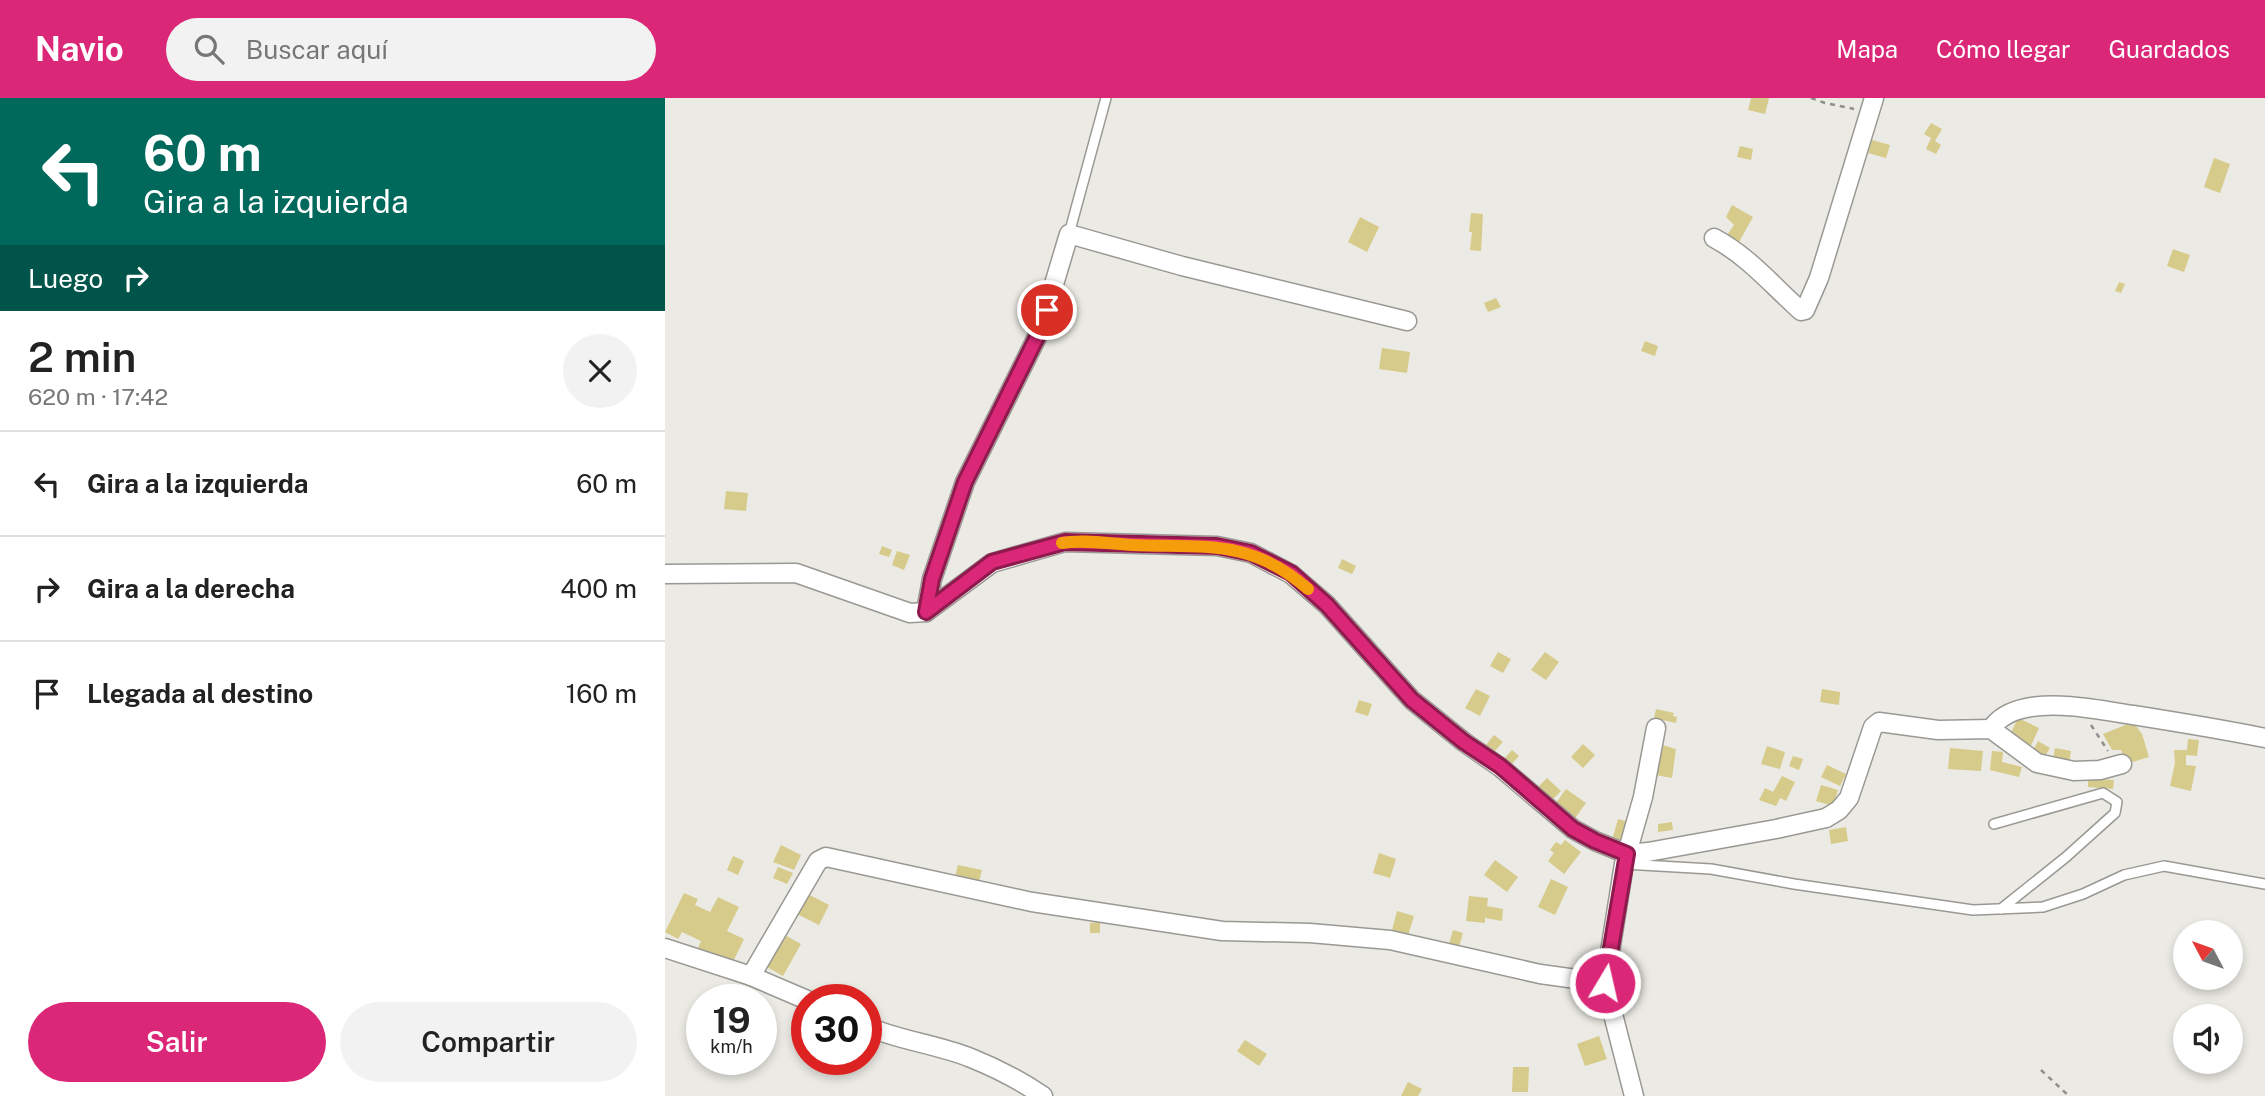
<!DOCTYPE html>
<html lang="es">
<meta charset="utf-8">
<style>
:root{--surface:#fff;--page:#f2f2f2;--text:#222;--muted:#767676;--line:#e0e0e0;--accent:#db2777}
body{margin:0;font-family:"Public Sans",sans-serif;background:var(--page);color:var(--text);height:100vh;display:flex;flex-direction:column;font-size:26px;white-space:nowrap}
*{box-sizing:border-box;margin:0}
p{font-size:23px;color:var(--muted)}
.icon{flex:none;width:38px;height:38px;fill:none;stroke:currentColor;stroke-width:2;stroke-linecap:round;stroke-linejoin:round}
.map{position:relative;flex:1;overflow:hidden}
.details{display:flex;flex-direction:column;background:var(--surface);width:665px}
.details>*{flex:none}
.banner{background:#00695c;color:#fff;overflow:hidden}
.needle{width:46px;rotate:311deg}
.fabs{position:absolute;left:1508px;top:822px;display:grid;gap:14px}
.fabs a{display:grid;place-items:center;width:70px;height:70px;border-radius:50%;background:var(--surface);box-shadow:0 4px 10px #0003;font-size:35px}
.speed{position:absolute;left:21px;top:886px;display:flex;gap:14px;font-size:35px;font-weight:700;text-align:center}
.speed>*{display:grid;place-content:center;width:91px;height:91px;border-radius:50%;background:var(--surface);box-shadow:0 4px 10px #0003;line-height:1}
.speed small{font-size:18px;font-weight:400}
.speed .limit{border:10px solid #d22;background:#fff;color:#111}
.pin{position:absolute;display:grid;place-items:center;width:60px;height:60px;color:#fff;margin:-30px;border:4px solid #fff;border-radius:50%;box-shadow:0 2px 7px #0007}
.me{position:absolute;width:77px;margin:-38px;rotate:9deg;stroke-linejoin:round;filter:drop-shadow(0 0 5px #0008)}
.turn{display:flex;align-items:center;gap:24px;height:147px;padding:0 28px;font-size:32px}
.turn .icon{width:91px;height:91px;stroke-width:2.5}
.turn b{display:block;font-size:49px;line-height:60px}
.then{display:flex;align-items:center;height:66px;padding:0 28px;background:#0003;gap:14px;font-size:26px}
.round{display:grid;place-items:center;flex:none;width:74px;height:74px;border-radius:37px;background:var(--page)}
.headline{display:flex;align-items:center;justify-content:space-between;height:119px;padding:0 28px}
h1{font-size:42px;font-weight:600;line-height:52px}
.cta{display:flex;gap:14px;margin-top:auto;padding:14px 28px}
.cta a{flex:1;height:80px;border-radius:42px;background:var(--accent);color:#fff;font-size:28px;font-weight:600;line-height:80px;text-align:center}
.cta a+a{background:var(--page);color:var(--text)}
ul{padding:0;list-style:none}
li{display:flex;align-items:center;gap:21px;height:105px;padding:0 28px;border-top:2px solid var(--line)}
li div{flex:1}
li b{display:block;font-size:26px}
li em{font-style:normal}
header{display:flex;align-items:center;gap:42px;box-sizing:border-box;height:98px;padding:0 35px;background:var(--accent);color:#fff}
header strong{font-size:33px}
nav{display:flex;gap:38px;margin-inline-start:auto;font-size:24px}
.search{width:490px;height:63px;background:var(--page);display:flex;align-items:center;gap:18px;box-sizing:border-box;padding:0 24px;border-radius:38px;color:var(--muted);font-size:26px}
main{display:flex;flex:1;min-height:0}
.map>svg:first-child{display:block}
.building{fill:#d7cb8b}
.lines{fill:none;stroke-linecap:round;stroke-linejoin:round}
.service-casing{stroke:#999893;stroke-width:12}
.minor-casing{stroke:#999893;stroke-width:21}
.path{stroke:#908f8b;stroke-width:2.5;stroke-dasharray:5 5;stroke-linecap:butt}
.service{stroke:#fff;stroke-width:9}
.minor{stroke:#fff;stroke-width:18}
.route-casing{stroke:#8e194d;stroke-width:18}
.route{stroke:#db2777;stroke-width:12}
.slow{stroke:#f59e0b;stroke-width:12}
</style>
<header>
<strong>Navio</strong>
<div class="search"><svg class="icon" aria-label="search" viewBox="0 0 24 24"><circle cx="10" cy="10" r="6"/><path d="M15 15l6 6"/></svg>Buscar aquí</div>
<nav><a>Mapa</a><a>Cómo llegar</a><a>Guardados</a></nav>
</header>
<main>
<section class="details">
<div class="banner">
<div class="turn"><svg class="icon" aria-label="left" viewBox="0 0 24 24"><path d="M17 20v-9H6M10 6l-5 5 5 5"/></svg><div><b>60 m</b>Gira a la izquierda</div></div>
<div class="then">Luego<svg class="icon" aria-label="right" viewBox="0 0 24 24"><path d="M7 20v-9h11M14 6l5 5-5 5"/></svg></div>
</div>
<div class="headline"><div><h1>2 min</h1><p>620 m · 17:42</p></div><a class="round"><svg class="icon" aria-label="close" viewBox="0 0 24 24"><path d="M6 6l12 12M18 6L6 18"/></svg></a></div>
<ul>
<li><svg class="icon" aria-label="left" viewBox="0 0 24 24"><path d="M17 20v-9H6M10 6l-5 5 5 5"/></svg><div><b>Gira a la izquierda</b></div><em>60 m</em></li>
<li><svg class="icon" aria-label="right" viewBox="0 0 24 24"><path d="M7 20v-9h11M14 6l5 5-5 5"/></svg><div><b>Gira a la derecha</b></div><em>400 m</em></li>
<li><svg class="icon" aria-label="arrive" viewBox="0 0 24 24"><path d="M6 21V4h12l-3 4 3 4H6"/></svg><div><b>Llegada al destino</b></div><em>160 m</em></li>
</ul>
<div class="cta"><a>Salir</a><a>Compartir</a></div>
</section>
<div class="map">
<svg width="1600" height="998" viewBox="0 0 1600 998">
<rect width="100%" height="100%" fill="#ebeae4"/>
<g class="building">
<path d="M1086 0H1104L1100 16 1083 12Z"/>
<path d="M1266 25 1277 31 1270 43 1276 47 1271 56 1261 51 1266 40 1259 36Z"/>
<path d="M1207 42 1225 47 1221 60 1203 55Z"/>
<path d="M1075 48 1088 51 1086 62 1072 59Z"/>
<path d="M1549 60 1565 66 1555 95 1539 89Z"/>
<path d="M1067 107 1088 119 1074 144 1062 137 1069 127 1061 119Z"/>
<path d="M806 115 818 116 816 153 805 152 807 134H804Z"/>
<path d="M695 119 714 129 702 154 683 144Z"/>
<path d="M1508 151 1525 157 1519 174 1502 168Z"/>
<path d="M1454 184 1460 186 1456 195 1450 193Z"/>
<path d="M831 200 836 209 823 214 819 205Z"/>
<path d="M980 243 993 248 990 258 976 253Z"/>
<path d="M717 250 745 254 742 275 714 271Z"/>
<path d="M61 393 83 395 81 413 59 411Z"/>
<path d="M217 448 227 452 224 459 214 456Z"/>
<path d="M232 453 245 457 239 472 227 467Z"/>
<path d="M677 461 691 468 687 476 673 470Z"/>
<path d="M833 554 846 561 838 575 825 568Z"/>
<path d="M880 554 894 564 881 582 866 572Z"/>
<path d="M811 591 825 598 815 618 800 610Z"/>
<path d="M1157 591 1175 594 1174 607 1155 604Z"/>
<path d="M694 602 707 606 703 618 690 614Z"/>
<path d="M991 611 1009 615 1008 618 1012 619 1011 625 989 620Z"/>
<path d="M1353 620 1374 630 1365 650 1343 641Z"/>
<path d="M1468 624 1477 636 1484 659 1461 666 1456 652H1447L1438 636Z"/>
<path d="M829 637 838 644 829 654 821 647Z"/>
<path d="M1523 641 1534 642 1532 658 1521 657V667L1531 668 1526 693 1505 688 1510 665 1509 652H1522Z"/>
<path d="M1373 643 1385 650 1376 665 1365 658Z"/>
<path d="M918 646 930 657 918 670 906 659Z"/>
<path d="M994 646 1011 651 1007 680 985 676Z"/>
<path d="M1102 648 1120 654 1115 671 1096 666Z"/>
<path d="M1285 650 1318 653 1316 673 1283 671Z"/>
<path d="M1390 650 1406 653 1403 670 1387 667Z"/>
<path d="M847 652 854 658 844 669 837 663Z"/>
<path d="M1327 653 1338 654 1337 664 1357 669 1354 679 1325 672Z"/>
<path d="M1128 658 1138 661 1134 672 1124 668Z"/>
<path d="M1162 667 1181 676 1175 688 1156 679Z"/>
<path d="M1117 678 1130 684 1121 703 1115 700 1111 708 1094 702 1100 690 1108 694Z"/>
<path d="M882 680 896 693 884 705 870 692Z"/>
<path d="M1423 680 1449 682 1448 691 1423 689Z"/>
<path d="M1156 687 1173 692 1168 708 1151 703Z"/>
<path d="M901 691 921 705 908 723 888 709Z"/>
<path d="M953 721 968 725 962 746 947 742Z"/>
<path d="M1007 724 1008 732 993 734V726Z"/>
<path d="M1181 729 1183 743 1166 746 1164 732Z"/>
<path d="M900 742 916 754 899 776 883 763 889 755 885 752 891 744 896 747Z"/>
<path d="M116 747 136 757 129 772 108 764Z"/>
<path d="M714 755 731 761 725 780 708 775Z"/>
<path d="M68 758 79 763 73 777 62 772Z"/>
<path d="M830 762 853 779 842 794 819 777Z"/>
<path d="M293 767 317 772 314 784 290 778Z"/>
<path d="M113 769 128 775 122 786 108 780Z"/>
<path d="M886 781 903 789 890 817 873 809Z"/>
<path d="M139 794 164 807 154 827 128 814Z"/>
<path d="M19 795 33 801 30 807 45 814 53 799 74 809 62 833 79 841 67 866 33 850 36 843 17 834 13 841 0 834Z"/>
<path d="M804 798 823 800 822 808 838 811 837 823 820 820V825L801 823Z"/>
<path d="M732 813 749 818 742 841 726 836Z"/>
<path d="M435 824V835H425V825Z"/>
<path d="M788 832 798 835 794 849 784 846Z"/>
<path d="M118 836 136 846 118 878 100 868Z"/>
<path d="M934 938 942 961 920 968 912 946Z"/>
<path d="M580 942 602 956 594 968 572 953Z"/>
<path d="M848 969H864L863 994H847Z"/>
<path d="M743 984 757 991 753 998H736Z"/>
</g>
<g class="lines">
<defs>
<g id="service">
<path d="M404 136 441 0"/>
<path d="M1329 726 1438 695 1452 704 1450 715 1401 759 1336 811"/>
<path d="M959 766 1046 771 1129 786 1308 812 1378 809 1418 796 1459 777 1499 768 1600 786"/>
</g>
<g id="minor">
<path d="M1049 140C1083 158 1107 187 1136 213L1140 212 1154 180 1209 0"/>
<path d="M0 476 131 475 245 515 261 514 327 465 400 444 552 448 586 455 626 476 662 507 747 602 799 644 835 669 908 731 930 743 962 756 983 754 1111 731 1161 720 1174 712 1184 700 1208 629 1214 624 1273 632 1326 631 1372 665 1409 673 1435 672 1457 666"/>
<path d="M261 514 267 481 300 384 375 233 404 136 517 168 742 223"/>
<path d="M1326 631C1334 619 1346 613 1361 610 1393 603 1435 612 1468 617 1512 624 1556 631 1600 640"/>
<path d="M0 850 86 878 142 902"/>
<path d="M86 878 153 763 161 759 367 804 557 833 645 835 725 842 875 876 940 885"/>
<path d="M201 928C235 943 272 946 306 960 331 970 356 983 378 998"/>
<path d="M969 998 940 885 959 766 978 699 991 630"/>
</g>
</defs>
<use href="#service" class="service-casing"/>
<use href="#minor" class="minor-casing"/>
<g class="path">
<path d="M1146 0 1160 5 1189 11"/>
<path d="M1426 627 1443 653"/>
<path d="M1376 972 1404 998"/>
</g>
<use href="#service" class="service"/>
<use href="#minor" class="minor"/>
</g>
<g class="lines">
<defs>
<path id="route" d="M382 212 375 233 300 384 267 481 261 514 327 464 400 444 552 448 586 455 626 475 662 507 747 602 799 644 835 668 908 731 930 743 962 756 940 885"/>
</defs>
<use href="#route" class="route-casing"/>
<use href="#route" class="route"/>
<path class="slow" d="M397 445C419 441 444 446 467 447 538 450 585 440 643 491"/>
</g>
</svg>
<div class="fabs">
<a><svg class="needle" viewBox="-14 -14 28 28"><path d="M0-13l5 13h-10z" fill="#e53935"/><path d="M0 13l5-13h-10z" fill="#767676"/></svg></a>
<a><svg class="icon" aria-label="sound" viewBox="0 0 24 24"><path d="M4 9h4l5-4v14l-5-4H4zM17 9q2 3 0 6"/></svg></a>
</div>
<div class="speed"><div>19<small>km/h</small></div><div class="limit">30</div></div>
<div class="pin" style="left:382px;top:212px;background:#d93025"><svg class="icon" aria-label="arrive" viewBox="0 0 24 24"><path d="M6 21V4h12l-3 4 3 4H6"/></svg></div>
<svg class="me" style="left:940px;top:885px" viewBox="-20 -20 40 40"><circle r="17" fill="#db2777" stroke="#fff" stroke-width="3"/><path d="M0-11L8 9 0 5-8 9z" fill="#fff"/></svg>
</div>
</main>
